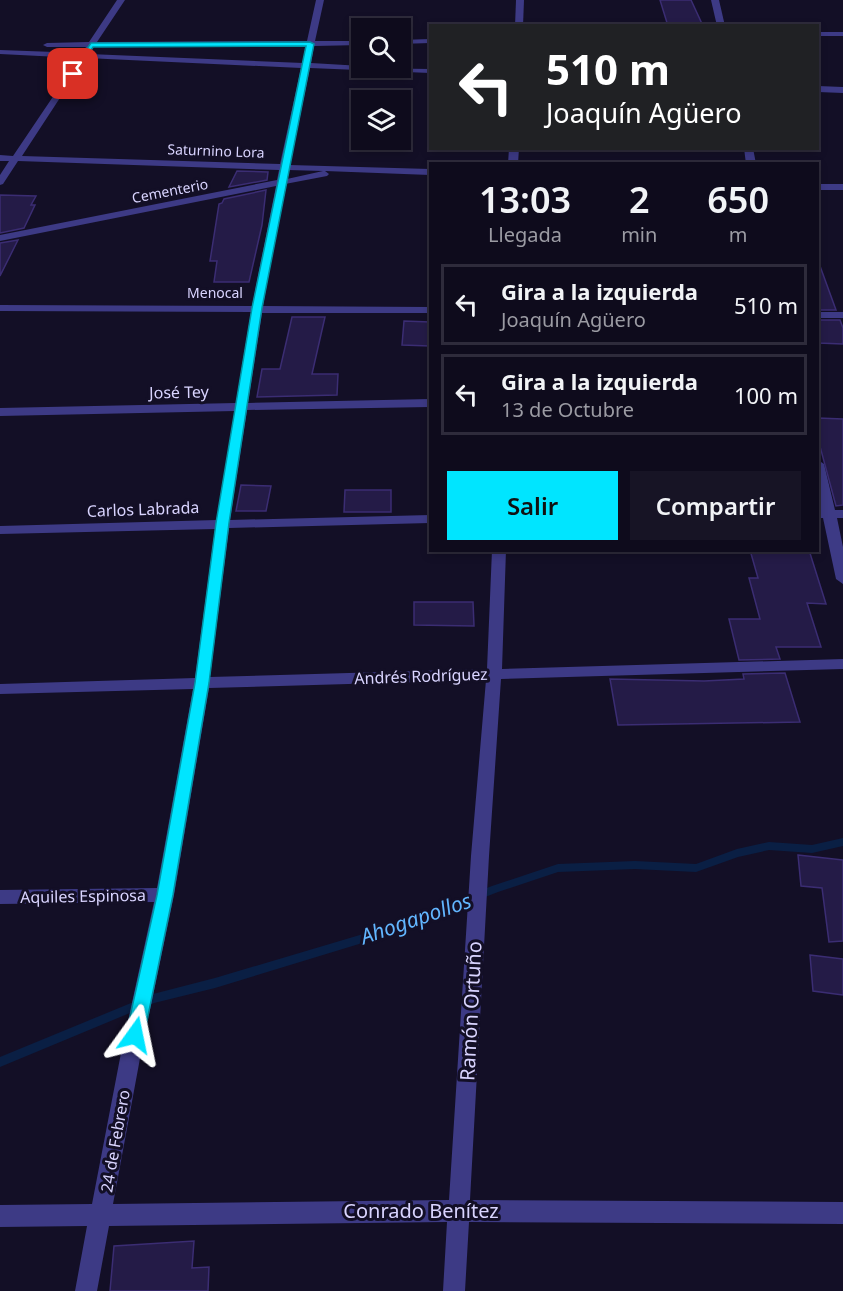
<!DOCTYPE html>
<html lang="es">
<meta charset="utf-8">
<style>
:root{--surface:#0e0b1c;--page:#171425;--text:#f1f3f6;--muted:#9b9ba3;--line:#2e2b3b;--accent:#00e5ff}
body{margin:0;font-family:"Noto Sans",sans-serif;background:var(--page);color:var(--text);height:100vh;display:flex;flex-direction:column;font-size:22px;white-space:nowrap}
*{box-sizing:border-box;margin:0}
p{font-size:20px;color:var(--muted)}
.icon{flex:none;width:33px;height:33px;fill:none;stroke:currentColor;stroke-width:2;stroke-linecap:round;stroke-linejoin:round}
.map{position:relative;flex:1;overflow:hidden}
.details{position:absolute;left:429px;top:162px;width:390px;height:390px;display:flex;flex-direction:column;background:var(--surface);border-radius:0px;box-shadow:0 3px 9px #0003,0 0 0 2px var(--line)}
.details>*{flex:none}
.guide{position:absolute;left:429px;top:24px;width:390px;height:126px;border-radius:0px;box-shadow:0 3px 9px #0003,0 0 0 2px var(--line);background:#202124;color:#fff;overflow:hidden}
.tools{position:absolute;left:351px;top:18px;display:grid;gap:12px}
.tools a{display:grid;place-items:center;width:60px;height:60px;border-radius:0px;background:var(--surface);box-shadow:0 3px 9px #0003,0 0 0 2px var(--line);font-size:30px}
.pin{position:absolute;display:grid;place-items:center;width:51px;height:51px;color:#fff;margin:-26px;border-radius:12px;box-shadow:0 3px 9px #0006}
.me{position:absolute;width:66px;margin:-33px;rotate:12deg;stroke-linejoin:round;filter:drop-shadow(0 0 4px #0008)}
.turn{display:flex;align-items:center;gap:21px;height:126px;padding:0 18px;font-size:27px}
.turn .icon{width:78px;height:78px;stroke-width:2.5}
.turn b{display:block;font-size:42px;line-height:51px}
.eta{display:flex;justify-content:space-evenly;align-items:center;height:102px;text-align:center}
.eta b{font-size:36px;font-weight:600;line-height:42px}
.button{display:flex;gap:12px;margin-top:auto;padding:12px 18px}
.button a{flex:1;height:69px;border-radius:0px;background:var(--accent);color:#111;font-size:24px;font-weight:600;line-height:69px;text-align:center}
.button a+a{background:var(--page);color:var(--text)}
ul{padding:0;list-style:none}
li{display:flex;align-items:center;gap:18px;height:81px;margin:0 12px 9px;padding:0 6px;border:3px solid var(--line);border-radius:0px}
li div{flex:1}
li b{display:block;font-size:22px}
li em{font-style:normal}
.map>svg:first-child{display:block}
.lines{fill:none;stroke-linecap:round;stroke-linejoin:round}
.stream{fill:#0a1f44;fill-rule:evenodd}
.building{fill:#241b47;stroke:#3b2d73;stroke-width:1.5}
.minor{fill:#3d3a85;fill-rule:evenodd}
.route{fill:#00e5ff;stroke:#0095a6;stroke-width:1.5}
.labels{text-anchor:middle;stroke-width:6;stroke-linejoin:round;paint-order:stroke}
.far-street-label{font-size:14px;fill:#d9d4ff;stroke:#130f26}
.street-label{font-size:16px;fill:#d9d4ff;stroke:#130f26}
.near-street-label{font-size:20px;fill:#d9d4ff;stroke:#130f26}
.near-water-label{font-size:21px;font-style:italic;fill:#62b6ff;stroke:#130f26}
</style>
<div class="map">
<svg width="843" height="1291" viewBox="0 0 843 1291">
<rect width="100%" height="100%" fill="#130f26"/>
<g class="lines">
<path class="stream" d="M843 838V846L812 853 769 850 738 857 696 872 635 869 558 872 498 892 382 937 215 988 154 1003 0 1067V1057L153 994 215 978 380 929 492 886 558 864 635 861 696 864 737 849 769 842 812 845Z"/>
</g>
<g class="building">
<path d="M660 0H691L703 26H668Z"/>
<path d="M237 171 268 172 267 180 229 187Z"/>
<path d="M266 190 262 225 249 282H214L217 261H210L219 204 222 203 224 199Z"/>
<path d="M0 195 36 196 31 205H35L24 228 0 233Z"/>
<path d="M18 240 0 276V243Z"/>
<path d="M818 266H820L836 310H818Z"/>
<path d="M292 317H325L312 374H338L337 395 257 397 262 369H280Z"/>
<path d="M818 320H840L843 328V344L818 343Z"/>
<path d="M404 321 430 322V346L402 345Z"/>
<path d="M818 418 843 419V505L836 506 818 439Z"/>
<path d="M241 485 271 486 266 511H236Z"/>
<path d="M345 490H391V512H344Z"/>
<path d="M750 550H809L826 604 807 603 821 647H776L780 659 739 660 729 619H760L749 578H758Z"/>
<path d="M414 602H473L474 626 414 625Z"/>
<path d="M785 673 800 722 618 725 610 679 704 681 744 679 743 674Z"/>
<path d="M798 855 843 860V941L829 942 822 888 801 886Z"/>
<path d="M810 955 843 959V995L813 991Z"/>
<path d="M194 1241 192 1268 209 1267 208 1291H110L114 1246Z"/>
</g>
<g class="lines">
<g class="minor">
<path d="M117 0H125L97 42 307 41 316 0H324L315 41H362V45L314 46 311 63 362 66V68L430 69V73L310 68 290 165 430 169V175L325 171 329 174 327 176 285 184 263 306 430 307V313H262L248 403 430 399V407L247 410 230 520 430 515V523L229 528 210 677 487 669 492 550H506L502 669 843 659V669L501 679 489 856 470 1200 843 1202V1224L469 1222 465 1291H443L447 1222 109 1226 97 1291H75L87 1226 0 1227V1205L92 1204 121 1053 154 902 0 904V890L157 888 193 689 0 694V684L195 678 215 529 0 534V526L217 520 235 411 0 416V408L236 403 251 312 0 311V305L252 306 276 186 0 241V235L277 180 279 170 18 161 3 184 0 185V175L9 161H0V155L13 156 79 58 0 54V50L82 53 86 47H47L43 45 47 43 89 42ZM306 46 303 63 89 54 94 47ZM86 58 301 68 280 164 22 156ZM288 170 323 171 287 179ZM486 680 471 856 449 1200 113 1204 141 1053 174 895 209 688Z"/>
<path d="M516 0H524L523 26H515Z"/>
<path d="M711 0H719L725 26H717Z"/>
<rect x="818" y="32" width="25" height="4"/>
<path d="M430 39V43L400 44V40Z"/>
<path d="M818 86 843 87V93L818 92Z"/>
<path d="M509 148H519L518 164H508Z"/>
<path d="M744 148H753L756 164H746Z"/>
<rect x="818" y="184" width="25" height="6"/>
<rect x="818" y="312" width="25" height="6"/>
<path d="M818 460 824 464 835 510H843V518H837L843 547V584L836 579 823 518H818V510H821L818 492Z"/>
</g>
</g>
<path class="route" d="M310 42 314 44 262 308 229 523 209 683 173 895 144 1035 141 1041 135 1043 128 1041 126 1035 157 895 195 683 216 523 252 308 306 46 93 47 76 75 69 74 91 43Z"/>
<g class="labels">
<g class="far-street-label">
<text transform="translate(216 151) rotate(2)" y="5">Saturnino Lora</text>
<text transform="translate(170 191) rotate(-11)" y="5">Cementerio</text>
<text x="215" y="298">Menocal</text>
</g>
<g class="street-label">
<text transform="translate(179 392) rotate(-1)" y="6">José Tey</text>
<text transform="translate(143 509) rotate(-2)" y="6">Carlos Labrada</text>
<text transform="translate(421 676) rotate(-2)" y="6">Andrés Rodríguez</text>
<text transform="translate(83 896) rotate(-1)" y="6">Aquiles Espinosa</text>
<text transform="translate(115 1141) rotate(-80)" y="6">24 de Febrero</text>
</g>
<g class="near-street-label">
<text transform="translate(471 1011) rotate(-87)" y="7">Ramón Ortuño</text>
<text x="421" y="1218">Conrado Benítez</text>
</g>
<g class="near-water-label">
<text transform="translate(416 919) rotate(-19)" y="7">Ahogapollos</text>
</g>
</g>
</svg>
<div class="tools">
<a><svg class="icon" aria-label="search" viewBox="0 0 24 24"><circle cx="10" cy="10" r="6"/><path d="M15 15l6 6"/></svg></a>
<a><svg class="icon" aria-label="layers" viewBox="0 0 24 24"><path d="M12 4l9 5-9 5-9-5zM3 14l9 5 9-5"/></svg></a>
</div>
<div class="pin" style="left:73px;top:74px;background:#d93025"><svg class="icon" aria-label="arrive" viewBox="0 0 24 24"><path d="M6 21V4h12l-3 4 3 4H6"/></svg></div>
<svg class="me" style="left:135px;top:1035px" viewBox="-20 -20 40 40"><path d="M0-17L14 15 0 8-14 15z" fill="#00e5ff" stroke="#fff" stroke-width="4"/></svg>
<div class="guide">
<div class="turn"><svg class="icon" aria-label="left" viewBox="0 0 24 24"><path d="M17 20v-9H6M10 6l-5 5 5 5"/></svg><div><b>510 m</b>Joaquín Agüero</div></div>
</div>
<section class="details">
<div class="eta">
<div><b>13:03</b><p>Llegada</p></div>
<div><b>2</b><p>min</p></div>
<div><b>650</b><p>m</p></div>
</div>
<ul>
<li><svg class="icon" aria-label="left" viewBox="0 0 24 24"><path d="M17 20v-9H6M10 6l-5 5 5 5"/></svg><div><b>Gira a la izquierda</b><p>Joaquín Agüero</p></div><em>510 m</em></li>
<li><svg class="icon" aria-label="left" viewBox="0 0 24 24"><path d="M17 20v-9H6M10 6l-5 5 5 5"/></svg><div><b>Gira a la izquierda</b><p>13 de Octubre</p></div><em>100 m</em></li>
</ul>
<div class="button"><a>Salir</a><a>Compartir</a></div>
</section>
</div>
